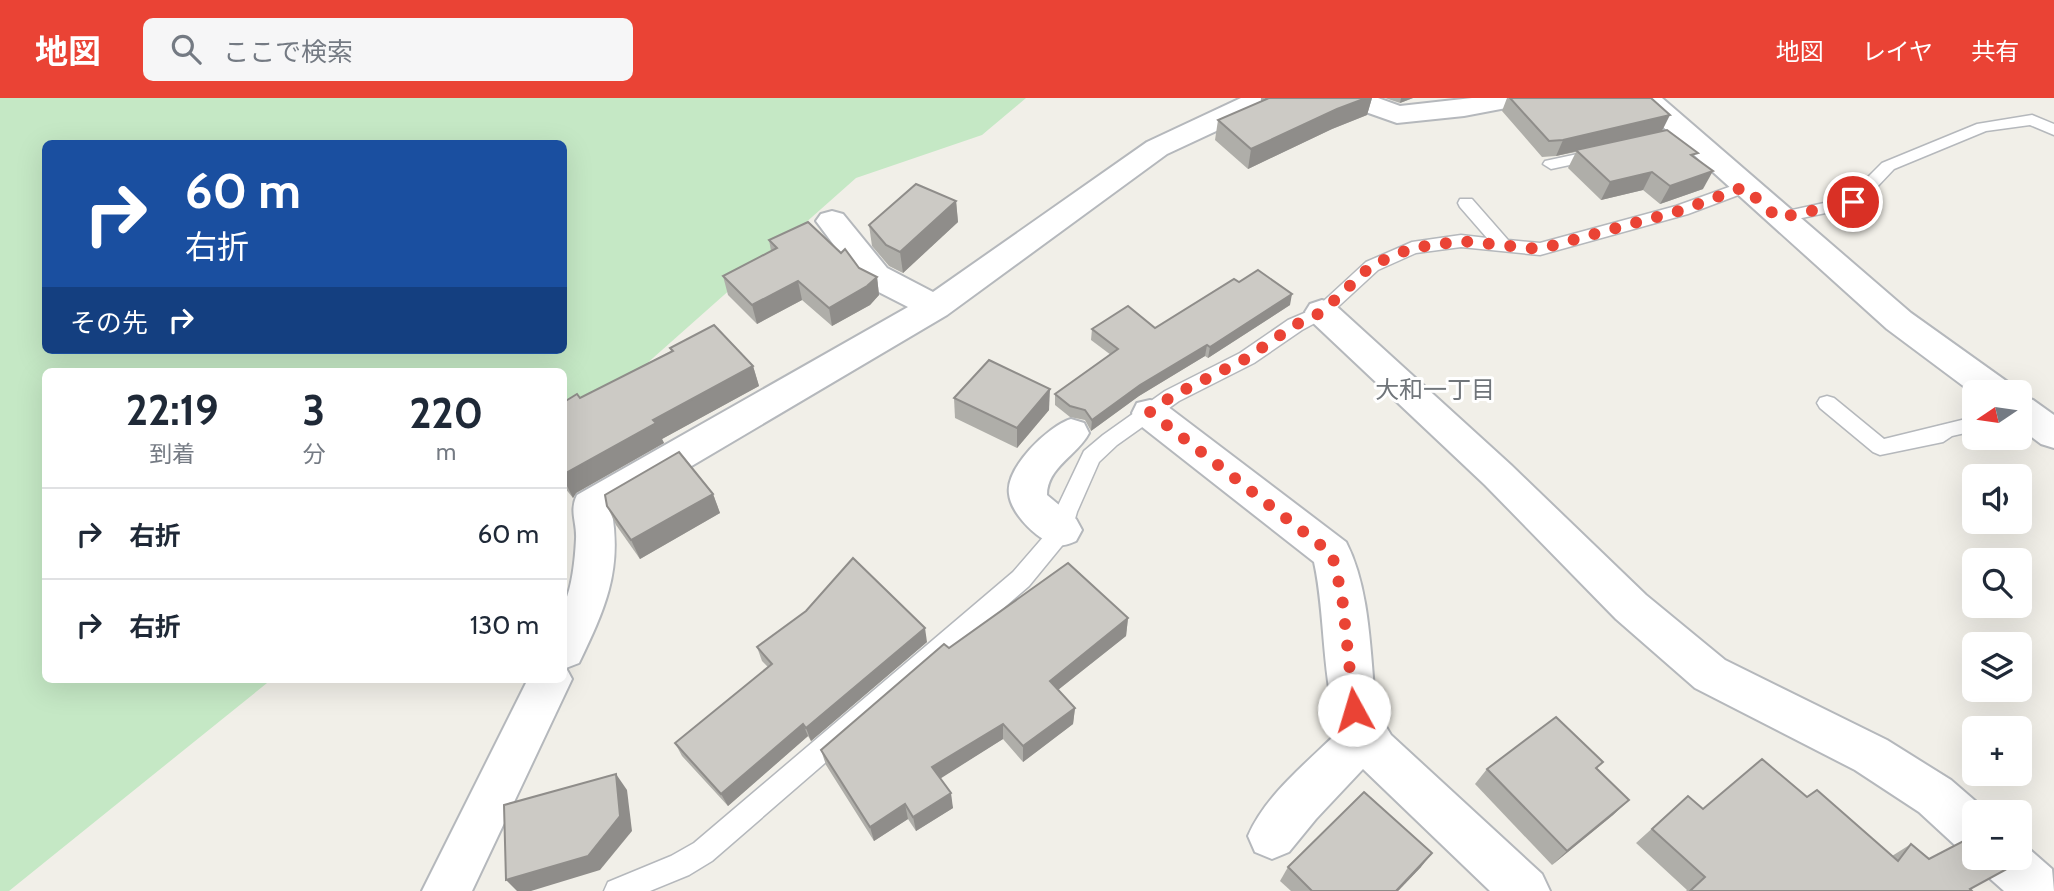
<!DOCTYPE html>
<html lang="ja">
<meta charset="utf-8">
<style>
:root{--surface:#fff;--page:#f6f6f7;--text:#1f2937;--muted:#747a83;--line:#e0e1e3;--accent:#ea4335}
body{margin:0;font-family:Cabin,"Noto Sans JP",sans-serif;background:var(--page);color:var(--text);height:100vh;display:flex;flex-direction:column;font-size:26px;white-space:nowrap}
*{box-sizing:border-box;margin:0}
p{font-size:23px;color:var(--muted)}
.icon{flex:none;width:38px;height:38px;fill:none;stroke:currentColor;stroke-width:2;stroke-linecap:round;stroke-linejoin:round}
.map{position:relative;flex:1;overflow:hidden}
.panel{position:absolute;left:42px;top:270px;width:525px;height:315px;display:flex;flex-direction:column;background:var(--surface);border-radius:10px;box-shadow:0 7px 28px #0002}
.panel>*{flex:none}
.hud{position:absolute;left:42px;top:42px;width:525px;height:214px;border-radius:10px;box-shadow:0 7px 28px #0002;background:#1a4fa0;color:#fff;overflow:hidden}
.needle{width:46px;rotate:257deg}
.controls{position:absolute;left:1962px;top:282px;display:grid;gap:14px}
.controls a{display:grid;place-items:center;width:70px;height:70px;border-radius:10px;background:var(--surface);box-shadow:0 7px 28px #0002;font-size:35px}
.pin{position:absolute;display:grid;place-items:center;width:60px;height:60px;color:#fff;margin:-30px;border:4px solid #fff;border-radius:50%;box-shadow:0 2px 7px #0007}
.me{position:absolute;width:77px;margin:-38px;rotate:354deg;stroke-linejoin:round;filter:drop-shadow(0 0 5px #0008)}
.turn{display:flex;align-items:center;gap:24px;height:147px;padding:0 28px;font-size:32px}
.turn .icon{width:91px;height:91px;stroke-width:2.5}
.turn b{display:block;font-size:49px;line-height:60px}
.then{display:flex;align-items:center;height:66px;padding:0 28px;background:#0003;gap:14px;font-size:26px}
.eta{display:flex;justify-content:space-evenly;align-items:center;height:119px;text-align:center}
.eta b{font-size:42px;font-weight:700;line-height:49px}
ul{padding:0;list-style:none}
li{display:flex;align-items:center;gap:21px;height:91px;padding:0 28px;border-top:2px solid var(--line)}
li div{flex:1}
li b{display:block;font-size:26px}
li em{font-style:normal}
header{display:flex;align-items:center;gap:42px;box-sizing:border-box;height:98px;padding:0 35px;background:var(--accent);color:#fff}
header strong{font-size:33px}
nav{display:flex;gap:38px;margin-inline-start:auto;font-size:24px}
.search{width:490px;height:63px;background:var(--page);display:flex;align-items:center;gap:18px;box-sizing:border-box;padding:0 24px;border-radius:10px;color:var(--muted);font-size:26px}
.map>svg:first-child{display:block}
.green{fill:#c5e8c5;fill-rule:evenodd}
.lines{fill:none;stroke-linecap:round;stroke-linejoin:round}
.service-casing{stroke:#b5b8bc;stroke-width:3}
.minor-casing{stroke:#b5b8bc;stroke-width:4}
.service{fill:#fff;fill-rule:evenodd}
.minor{fill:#fff;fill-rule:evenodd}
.wall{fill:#afaea9}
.shaded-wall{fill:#8f8d8a}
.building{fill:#cccac5;stroke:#8f8d8a;stroke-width:2}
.route{stroke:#ea4335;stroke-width:12;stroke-dasharray:0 21.6}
.labels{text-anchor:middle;stroke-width:6;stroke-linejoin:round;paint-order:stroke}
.neighbourhood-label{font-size:24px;fill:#70757a;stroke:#fff}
</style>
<header>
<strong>地図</strong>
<div class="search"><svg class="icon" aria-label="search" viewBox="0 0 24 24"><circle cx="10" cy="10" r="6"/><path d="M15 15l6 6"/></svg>ここで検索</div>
<nav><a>地図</a><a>レイヤ</a><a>共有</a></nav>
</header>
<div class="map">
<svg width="2054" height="793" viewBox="0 0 2054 793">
<rect width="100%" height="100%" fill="#f1efe8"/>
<path class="green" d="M0 0H1026L982 37 856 80 564 339V273H46V581H272L9 793H0ZM46 46H564V252H46Z"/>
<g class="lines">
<defs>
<g id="service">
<path d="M2032 17 2054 26V37L2030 27 1986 33 1894 71 1859 108 1778 125 1770 120 1778 115 1847 100 1882 65 1977 26Z"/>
<path d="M1601 51 1607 53 1609 56 1607 59 1551 71 1543 66 1545 63Z"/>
<path d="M1743 84 1751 89 1749 93 1688 116 1540 157 1461 149 1416 155 1378 172 1328 218 1302 232 1254 265 1179 303 1117 347 1099 364 1077 414 1070 438 1029 488 712 763 689 777 650 793H604L608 784 671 758 694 745 1013 474 1052 429 1055 414 1084 353 1103 337 1165 293 1240 255 1288 222 1316 210 1366 164 1412 144 1461 137 1487 140 1460 109 1458 105 1460 101H1472L1508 142 1540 145 1676 108Z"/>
<path d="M1827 298 1834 300 1884 341 1974 319V333L1952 338 1943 344 1880 357 1873 354 1820 310 1817 305 1820 300Z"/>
</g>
<g id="minor">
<path d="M1241 0H1278L1274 6 1167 56 947 217 612 415C622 474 604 513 579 565L566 570 572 581 472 793H422L528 581H564V507C572 489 575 462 576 441 577 424 569 413 577 397L908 209 863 186 816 123 821 116 832 113 843 116 887 170 933 194 1147 44Z"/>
<path d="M1339 0H1378L1400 8 1472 0H1531L1527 6 1464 18 1397 25 1343 6Z"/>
<path d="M1631 0H1662L1911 215 2009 285 2014 294H1974V296L1887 231Z"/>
<path d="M1322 202 1334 206 1511 367 1646 497 1725 562 1887 642 1951 682 1988 714H1974V756L1957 749 1919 714 1855 672 1695 590 1616 521 1485 387 1310 222 1305 214 1310 206Z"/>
<path d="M2020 298 2033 302 2054 317V350L2041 346 2020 330Z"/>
<path d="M1150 302 1163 305 1346 444C1371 493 1370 558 1376 612L1391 637 1542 776 1550 793H1490L1363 671 1316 721 1289 754 1272 761 1255 754 1248 738C1266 696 1308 664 1340 632 1321 585 1326 517 1314 464L1137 325 1132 315 1137 305Z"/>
<path d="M1071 321 1084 325 1089 335C1078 357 1047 369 1047 397L1076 421 1082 432 1076 443C1071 445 1065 448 1061 447 1040 446 1011 416 1009 396 1005 370 1048 328 1071 321Z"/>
<path d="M2020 743 2052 771 2054 793H2004L1986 777 1979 760H2020Z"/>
</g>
</defs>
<use href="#service" class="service-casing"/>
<use href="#minor" class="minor-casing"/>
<use href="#service" class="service"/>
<use href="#minor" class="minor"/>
</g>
<g class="wall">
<path d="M1261 0H1372L1367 17 1332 31 1248 71 1215 42 1218 22 1261 4Z"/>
<path d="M1385 0H1413L1400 5Z"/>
<path d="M1507 0H1651L1662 33 1695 60 1703 91 1660 106 1643 92 1601 102 1568 70 1576 54 1556 58 1542 59 1502 13Z"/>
<path d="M956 103 958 124 903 175 889 168 872 148 869 127Z"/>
<path d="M769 142 841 155 859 170 877 179 879 197 870 207 832 228 802 202 757 226 728 197 723 178 771 153Z"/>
<path d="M1239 184 1290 207 1208 260 1205 258 1139 298 1091 333 1085 322 1070 319 1055 307V296L1111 257 1091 242 1092 231 1155 230Z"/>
<path d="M670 250 753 268 759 288 662 341 664 345 576 395 573 400 564 389V304L580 300 671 253Z"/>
<path d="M954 300 1049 312 1017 350 955 320Z"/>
<path d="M713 396 720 415 640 461 616 427 607 408Z"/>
<path d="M1128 520 1126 538 1058 592 1075 610 1073 626 1023 664 1003 641 940 680 953 710 916 733 908 721 874 743 826 667 821 652Z"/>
<path d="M927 544 811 643 808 638 728 708 682 658 675 645 768 569 762 563 757 549Z"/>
<path d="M1597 670 1629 702 1613 717 1552 767 1475 686 1487 671Z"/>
<path d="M1744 676 1807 699 1892 758 1911 746 1972 793H1686L1687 792 1636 745 1688 698 1703 711Z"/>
<path d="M1288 769H1421L1398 793H1291L1280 783Z"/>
</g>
<g class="shaded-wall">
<path d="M1366 0H1372L1367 17 1332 31 1248 71 1251 51 1337 11Z"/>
<path d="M1401 0H1413L1400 5Z"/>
<path d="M1670 17 1662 33 1556 58 1563 42Z"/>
<path d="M1713 73 1703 91 1660 106 1670 88Z"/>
<path d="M1652 74 1643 92 1601 102 1610 84Z"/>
<path d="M956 103 958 124 903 175 900 154Z"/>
<path d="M877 179 879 197 870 207 832 228 829 210Z"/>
<path d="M798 183 802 202 757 226 752 207Z"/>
<path d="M1292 196 1290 207 1208 260 1210 249Z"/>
<path d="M1207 247 1205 258 1139 298 1091 333 1092 322 1140 287Z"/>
<path d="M753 268 759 288 662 341 664 345 576 395 573 400 564 382V379L566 375 653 322Z"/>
<path d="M1050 291 1049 312 1017 350V330Z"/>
<path d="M713 396 720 415 640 461 631 442Z"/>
<path d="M1128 520 1126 538 1049 599 1050 583Z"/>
<path d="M925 530 927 544 811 643 806 630Z"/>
<path d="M1075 610 1073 626 1023 664V648Z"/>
<path d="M803 626 808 638 728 708 721 696Z"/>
<path d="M1003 626V641L935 684 932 669Z"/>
<path d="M616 676 627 692 632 733 600 772 531 793H517L506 782Z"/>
<path d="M951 695 953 710 916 733 913 719Z"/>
<path d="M1629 702 1613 717 1552 767 1567 753Z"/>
<path d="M905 706 908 721 874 743 870 729Z"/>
<path d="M1432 755 1421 769 1398 793H1396Z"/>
</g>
<g class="building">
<path d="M1266 0H1366L1337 11 1251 51 1218 22 1267 1Z"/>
<path d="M1510 0H1651L1670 17 1563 42 1549 43Z"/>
<path d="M1667 32 1698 55 1691 57 1713 73 1670 88 1652 74 1610 84 1576 52Z"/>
<path d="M916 86 956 103 900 154 886 147 869 127Z"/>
<path d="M808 124 841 155 845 151 859 170 877 179 867 188 829 210 798 183 752 207 723 178 777 150 769 142Z"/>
<path d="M1258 172 1292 196 1210 249 1207 247 1140 287 1092 322 1085 312 1070 308 1055 296 1118 251 1092 231 1128 208 1155 230 1234 181 1239 184Z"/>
<path d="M714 227 753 268 653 322 656 325 566 375 564 379V304L577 296 580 300 673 253 670 250Z"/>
<path d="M989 262 1050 291 1017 330 954 300Z"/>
<path d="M679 354 713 396 631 442 607 408 605 397Z"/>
<path d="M853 460 925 530 806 630 803 626 721 696 675 645 772 566 757 549 806 513Z"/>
<path d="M1068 465 1128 520 1050 583 1075 610 1023 648 1003 626 932 669 951 695 913 719 905 706 870 729 821 652 944 546 949 550Z"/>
<path d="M1556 619 1603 664 1596 670 1629 702 1567 753 1487 671Z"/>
<path d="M1762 661 1807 699 1817 692 1898 763 1911 746 1929 761 1973 738 1974 740V760H1993L2005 772 1970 791 1972 793H1690L1705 779 1652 731 1688 698 1703 711Z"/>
<path d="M616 676 620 718 588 758 506 782 504 707Z"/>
<path d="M1364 694 1432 755 1396 793H1312L1288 769Z"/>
</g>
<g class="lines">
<path class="route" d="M1354 612 1342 498 1332 456 1150 314 1172 298 1247 260 1295 227 1322 214 1372 167 1412 150 1461 143 1540 151 1682 112 1744 89 1778 120 1853 104"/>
</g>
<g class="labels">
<g class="neighbourhood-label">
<text x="1435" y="300">大和一丁目</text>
</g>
</g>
</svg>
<div class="controls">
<a><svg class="needle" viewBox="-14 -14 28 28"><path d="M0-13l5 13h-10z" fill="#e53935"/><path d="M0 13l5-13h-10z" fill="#747a83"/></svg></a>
<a><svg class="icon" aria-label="sound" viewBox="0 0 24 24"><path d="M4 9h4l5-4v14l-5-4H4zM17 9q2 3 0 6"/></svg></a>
<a><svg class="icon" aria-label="search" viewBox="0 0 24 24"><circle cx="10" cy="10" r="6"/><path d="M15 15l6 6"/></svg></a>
<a><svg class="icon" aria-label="layers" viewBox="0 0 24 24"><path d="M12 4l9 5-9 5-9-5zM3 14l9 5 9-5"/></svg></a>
<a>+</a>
<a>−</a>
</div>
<div class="pin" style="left:1853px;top:104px;background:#d93025"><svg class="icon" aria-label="arrive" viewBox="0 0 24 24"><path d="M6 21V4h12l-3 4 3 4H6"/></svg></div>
<svg class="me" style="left:1354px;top:612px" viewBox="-20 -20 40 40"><circle r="19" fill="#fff"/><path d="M0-13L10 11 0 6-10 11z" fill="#ea4335"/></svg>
<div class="hud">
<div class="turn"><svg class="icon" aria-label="right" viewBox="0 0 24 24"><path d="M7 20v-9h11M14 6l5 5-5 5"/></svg><div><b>60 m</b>右折</div></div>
<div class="then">その先<svg class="icon" aria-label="right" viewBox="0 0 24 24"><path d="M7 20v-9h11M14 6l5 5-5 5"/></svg></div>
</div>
<section class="panel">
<div class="eta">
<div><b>22:19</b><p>到着</p></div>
<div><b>3</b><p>分</p></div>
<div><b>220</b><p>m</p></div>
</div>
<ul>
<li><svg class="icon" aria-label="right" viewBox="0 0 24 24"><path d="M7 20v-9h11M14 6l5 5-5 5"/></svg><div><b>右折</b></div><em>60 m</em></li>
<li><svg class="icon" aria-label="right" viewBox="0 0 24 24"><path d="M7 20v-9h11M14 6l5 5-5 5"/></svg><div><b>右折</b></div><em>130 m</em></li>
</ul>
</section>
</div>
